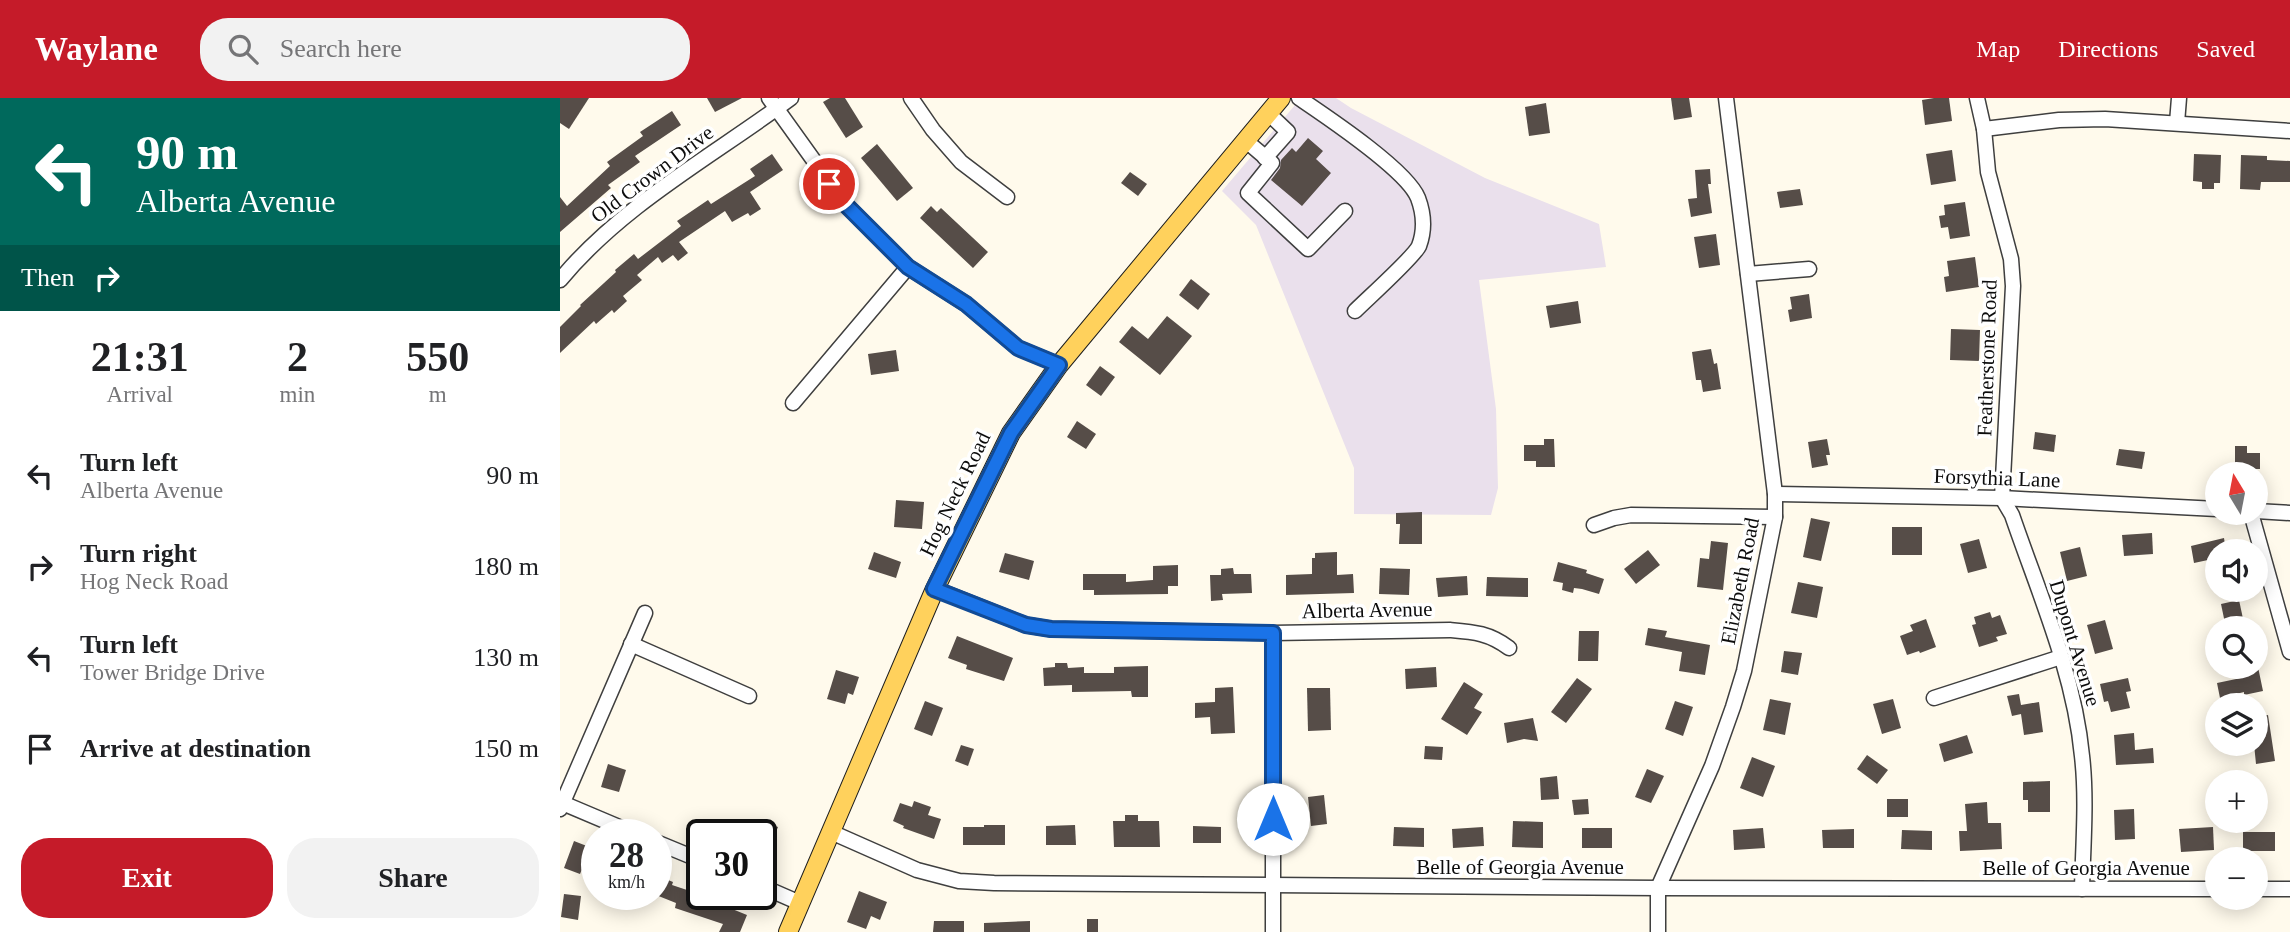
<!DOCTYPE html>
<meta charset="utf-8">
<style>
:root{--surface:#fff;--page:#f2f2f2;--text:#202124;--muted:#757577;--accent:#c51b29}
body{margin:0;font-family:"Times New Roman",serif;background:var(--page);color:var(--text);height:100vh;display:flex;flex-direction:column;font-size:26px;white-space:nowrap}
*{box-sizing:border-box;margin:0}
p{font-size:23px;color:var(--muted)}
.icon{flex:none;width:38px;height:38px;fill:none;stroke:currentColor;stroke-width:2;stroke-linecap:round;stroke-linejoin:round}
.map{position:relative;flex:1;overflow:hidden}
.panel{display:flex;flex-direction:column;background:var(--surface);width:560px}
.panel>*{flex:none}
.hud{background:#00695c;color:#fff;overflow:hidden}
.needle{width:46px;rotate:350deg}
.fabs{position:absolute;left:1645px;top:364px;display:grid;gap:14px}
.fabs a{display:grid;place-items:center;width:63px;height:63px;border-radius:50%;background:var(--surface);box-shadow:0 4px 18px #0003;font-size:35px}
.speed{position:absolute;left:21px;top:721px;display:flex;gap:14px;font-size:35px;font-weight:700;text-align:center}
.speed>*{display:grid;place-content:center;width:91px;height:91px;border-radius:50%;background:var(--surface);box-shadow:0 4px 18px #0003;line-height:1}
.speed small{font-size:18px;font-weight:400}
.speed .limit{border:4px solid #111;border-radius:10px;background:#fff;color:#111}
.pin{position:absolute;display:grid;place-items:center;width:60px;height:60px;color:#fff;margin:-30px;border:4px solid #fff;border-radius:50%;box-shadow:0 2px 7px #0007}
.me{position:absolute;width:77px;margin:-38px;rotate:0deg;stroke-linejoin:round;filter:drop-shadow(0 0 5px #0008)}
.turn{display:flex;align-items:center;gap:24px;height:147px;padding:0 21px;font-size:32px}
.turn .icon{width:91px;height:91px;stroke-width:2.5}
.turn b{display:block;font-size:49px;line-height:60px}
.then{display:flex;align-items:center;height:66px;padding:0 21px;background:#0003;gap:14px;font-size:26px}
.eta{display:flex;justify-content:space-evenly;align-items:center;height:119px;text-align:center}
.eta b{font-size:42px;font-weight:700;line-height:49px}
.action{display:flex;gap:14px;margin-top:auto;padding:14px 21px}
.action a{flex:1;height:80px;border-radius:28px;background:var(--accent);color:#fff;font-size:28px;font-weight:700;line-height:80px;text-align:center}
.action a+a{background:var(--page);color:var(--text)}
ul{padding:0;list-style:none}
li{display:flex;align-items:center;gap:21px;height:91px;padding:0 21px}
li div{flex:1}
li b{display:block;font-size:26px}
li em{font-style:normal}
header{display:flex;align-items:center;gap:42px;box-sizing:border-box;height:98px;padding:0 35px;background:var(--accent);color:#fff}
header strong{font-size:33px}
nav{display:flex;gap:38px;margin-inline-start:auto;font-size:24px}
.search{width:490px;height:63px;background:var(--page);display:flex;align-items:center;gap:18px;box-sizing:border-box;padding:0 24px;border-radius:28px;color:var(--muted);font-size:26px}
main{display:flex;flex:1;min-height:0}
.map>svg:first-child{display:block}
.industrial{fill:#eae0ec}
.building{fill:#564d48}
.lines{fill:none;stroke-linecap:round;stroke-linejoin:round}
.minor-casing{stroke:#3f3f3f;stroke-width:17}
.major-casing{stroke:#1d1d1d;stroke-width:20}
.minor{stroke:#fff;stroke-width:14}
.major{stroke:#ffd15c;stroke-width:18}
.route-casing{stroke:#114b97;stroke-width:18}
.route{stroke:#1a73e8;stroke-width:12}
.labels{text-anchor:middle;stroke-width:7;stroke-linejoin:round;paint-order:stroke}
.street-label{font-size:21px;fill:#0c0c0c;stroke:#fff}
</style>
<header>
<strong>Waylane</strong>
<div class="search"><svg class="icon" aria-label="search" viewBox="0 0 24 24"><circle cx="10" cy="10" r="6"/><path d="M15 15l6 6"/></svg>Search here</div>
<nav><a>Map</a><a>Directions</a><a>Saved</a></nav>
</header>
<main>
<section class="panel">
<div class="hud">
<div class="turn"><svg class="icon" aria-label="left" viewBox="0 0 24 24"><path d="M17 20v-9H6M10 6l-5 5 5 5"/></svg><div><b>90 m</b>Alberta Avenue</div></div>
<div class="then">Then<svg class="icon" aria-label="right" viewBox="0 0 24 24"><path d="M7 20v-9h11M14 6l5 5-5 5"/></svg></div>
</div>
<div class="eta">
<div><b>21:31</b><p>Arrival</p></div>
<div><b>2</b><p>min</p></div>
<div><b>550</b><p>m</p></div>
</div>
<ul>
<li><svg class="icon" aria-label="left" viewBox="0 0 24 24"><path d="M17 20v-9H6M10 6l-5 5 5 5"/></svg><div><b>Turn left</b><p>Alberta Avenue</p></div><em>90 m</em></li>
<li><svg class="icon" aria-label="right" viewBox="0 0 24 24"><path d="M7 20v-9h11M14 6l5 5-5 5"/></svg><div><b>Turn right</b><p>Hog Neck Road</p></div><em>180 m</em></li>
<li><svg class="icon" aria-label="left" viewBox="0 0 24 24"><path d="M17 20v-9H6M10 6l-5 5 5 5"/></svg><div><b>Turn left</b><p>Tower Bridge Drive</p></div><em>130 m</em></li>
<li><svg class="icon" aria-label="arrive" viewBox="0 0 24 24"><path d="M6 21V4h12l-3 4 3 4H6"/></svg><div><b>Arrive at destination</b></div><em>150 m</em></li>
</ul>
<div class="action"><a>Exit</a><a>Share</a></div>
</section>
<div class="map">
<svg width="1730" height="834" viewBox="0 0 1730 834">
<rect width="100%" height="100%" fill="#fffaec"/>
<path class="industrial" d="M741 0H776L791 10 925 80 1039 126 1046 169 919 182 936 311 938 390 931 417 794 416V370L696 127 662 93Z"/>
<g class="building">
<path d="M0 0H29L9 31 0 25Z"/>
<path d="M147 0H182L155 14Z"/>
<path d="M270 0H285L303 29 286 40 263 4Z"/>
<path d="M1111 0H1129L1132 19 1114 22Z"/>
<path d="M1374 0H1389L1392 23 1365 27 1362 2Z"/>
<path d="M986 5 990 35 969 38 965 9Z"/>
<path d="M112 13 121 27 75 58 80 64 48 87 51 90 0 134V99L7 108 50 68 47 64 83 38 80 34Z"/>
<path d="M748 40 763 53 756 61 771 75 742 108 711 82 720 70 721 62 732 50 736 54Z"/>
<path d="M317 46 353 90 337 103 301 60Z"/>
<path d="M1392 52 1396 83 1371 87 1366 56Z"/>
<path d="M212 56 223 72 190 94 201 111 190 118 188 115 172 124 165 113 119 144 128 155 118 163 113 157 102 165 98 159 77 177 82 182 63 198 67 203 54 215 52 212 36 226 34 223 0 255V229L21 208 20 207 56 174 55 172 74 156 78 161 121 128 117 123 148 102 151 106 195 78 190 71Z"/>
<path d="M1634 56 1661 57 1660 85H1654V91H1642V84L1633 83Z"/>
<path d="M1681 57 1707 58V62L1730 63V84H1701L1700 92 1680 91Z"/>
<path d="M1150 71 1151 86H1148L1152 115 1131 119 1128 101 1137 100 1135 72Z"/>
<path d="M570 74 587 86 578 98 561 85Z"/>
<path d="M1240 91 1243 107 1220 110 1217 94Z"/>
<path d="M1405 104 1410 138 1390 141 1388 129 1381 130 1379 118 1385 117 1384 107Z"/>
<path d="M371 108 377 114 381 110 428 154 413 170 360 120Z"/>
<path d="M1156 136 1160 167 1139 170 1134 139Z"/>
<path d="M1415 159 1419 189 1386 194 1384 179 1389 178 1387 163Z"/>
<path d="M631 181 650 196 638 212 619 197Z"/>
<path d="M1249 196 1252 220 1230 224 1228 212 1232 211 1230 199Z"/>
<path d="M1018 203 1021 225 990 230 986 208Z"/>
<path d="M607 218 632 238 600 277 559 244 572 228 588 241Z"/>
<path d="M1391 231 1420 232 1419 263 1390 262Z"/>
<path d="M1151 251 1154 266 1157 265 1161 291 1143 294 1141 282H1136L1132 254Z"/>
<path d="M336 252 339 273 311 277 308 256Z"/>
<path d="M540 268 555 279 541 298 526 287Z"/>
<path d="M517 323 536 336 526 351 507 339Z"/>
<path d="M1475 334 1496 337 1494 354 1473 351Z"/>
<path d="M984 341H994L995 369H976V363H964V347H984Z"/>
<path d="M1267 341 1270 357H1266L1268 367 1252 370 1248 344Z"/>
<path d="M1675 348H1687V355H1700V371H1675Z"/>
<path d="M1559 351 1585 354 1582 371 1556 367Z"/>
<path d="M336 402 364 404 362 431 334 429Z"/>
<path d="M862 414V446H839L840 426H836V415Z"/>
<path d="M1251 420 1270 424 1261 463 1243 459Z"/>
<rect x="1332" y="429" width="30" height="28"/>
<path d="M1592 435 1593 456 1564 458 1562 437Z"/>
<path d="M1664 440 1666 453H1657V482L1653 483 1648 462 1634 465 1631 448Z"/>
<path d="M1419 441 1427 470 1408 475 1400 446Z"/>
<path d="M1151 443 1168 445 1163 492 1137 489 1140 460 1149 461Z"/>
<path d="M1520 449 1527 478 1507 483 1500 454Z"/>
<path d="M1088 452 1100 467 1076 486 1064 471Z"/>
<path d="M314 454 341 464 336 480 308 471Z"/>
<path d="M777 454V477L793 476 794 495 726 497V477L752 476V460H755V455Z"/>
<path d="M445 455 474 463 469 482 439 474Z"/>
<path d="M998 464 1027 472 1026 475 1044 481 1039 496 1022 491 1014 490 1013 495 1002 492 1003 485 993 483Z"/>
<path d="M618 467V488H608V496L534 497V492H523V476H566V484L593 482V468Z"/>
<path d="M673 470 674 476H691L692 495 662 496 663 502 651 503 650 477H661V471Z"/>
<path d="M820 470 850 471 849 497 819 496Z"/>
<path d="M907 478 908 497 878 499 876 480Z"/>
<path d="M927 479 968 480V499L926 498Z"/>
<path d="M1238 484 1263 489 1257 520 1231 515Z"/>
<path d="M1679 502 1685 530H1666L1661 506Z"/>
<path d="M1430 514 1432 520 1440 517 1447 536 1436 539 1438 543 1419 549 1412 527 1416 526 1414 519Z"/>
<path d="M1366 521 1376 549 1360 555 1359 553 1347 557 1340 538 1353 533 1350 527Z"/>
<path d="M1545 522 1553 551 1535 556 1527 527Z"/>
<path d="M1088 530 1107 533 1105 539 1150 547 1145 577 1119 573 1122 554 1085 547Z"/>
<path d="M1019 533H1039L1038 563H1018Z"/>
<path d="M397 538 453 560 444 583 406 571 407 567 388 560Z"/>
<path d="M1224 553 1242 555 1238 577 1221 574Z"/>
<path d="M495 565H507L508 570 524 569V575H554V569L588 568V599H572L571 593 512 594V587L484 588 483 570 495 569Z"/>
<path d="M876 569 877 589 846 591 845 571Z"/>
<path d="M1679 569H1698L1703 593 1684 597V594L1660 600 1657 585 1681 580Z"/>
<path d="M276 572 299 579 293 597 288 595 285 606 267 601Z"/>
<path d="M1017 580 1032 591 1006 625 991 614Z"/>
<path d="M1568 580 1571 593 1566 594 1570 610 1551 614 1548 603 1544 604 1540 586Z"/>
<path d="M904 584 923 596 914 610 922 614 907 637 881 621Z"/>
<path d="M673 589 675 635 651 636 650 619 635 620V605L655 604V590Z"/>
<path d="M747 590H770L771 632 748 633Z"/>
<path d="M1459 596 1461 607 1479 604 1483 634 1464 637 1461 616 1452 618 1447 598Z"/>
<path d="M1210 601 1231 605 1225 637 1203 632Z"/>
<path d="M1333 601 1341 630 1322 636 1313 606Z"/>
<path d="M365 603 383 610 372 638 354 631Z"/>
<path d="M1115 603 1133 609 1123 638 1105 631Z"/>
<path d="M1708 617 1715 663 1696 666 1694 646H1696V619Z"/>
<path d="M973 620 978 643 964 641 947 645 944 625Z"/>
<path d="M1574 635 1575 652 1593 650 1594 665 1556 667 1554 637Z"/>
<path d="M1407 637 1413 655 1384 664 1379 646Z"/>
<path d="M401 647 414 651 408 668 395 663Z"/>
<path d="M865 648 883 649 882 662 864 661Z"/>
<path d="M1307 657 1328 672 1317 686 1297 671Z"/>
<path d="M1192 659 1215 668 1203 699 1180 690Z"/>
<path d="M48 666 66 672 59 694 41 689Z"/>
<path d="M1087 671 1104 678 1091 705 1075 699Z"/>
<path d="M997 678 999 701 981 702 980 680Z"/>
<path d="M1490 683V714H1468V702H1463V684Z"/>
<path d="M764 697 767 726 751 728 748 699Z"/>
<path d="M1028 701 1029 716 1014 717 1012 702Z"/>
<rect x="1327" y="701" width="21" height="18"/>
<path d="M354 703 371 709 368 717 381 721 374 741 343 730 344 728 333 723 340 705 352 709Z"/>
<path d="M1427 704 1428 725H1441L1442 751 1400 753 1399 733H1407L1405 706Z"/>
<path d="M1574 711 1575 741 1555 742 1554 712Z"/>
<path d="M565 717H578V723H599L600 749H554L553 723H565Z"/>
<path d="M197 721 218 729 211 746 215 748 210 760 206 759 202 769 201 737H191Z"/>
<path d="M953 723 983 724V750L952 749Z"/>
<path d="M424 727H445V747H403V729H424Z"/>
<path d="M515 727 516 747H486V728Z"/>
<path d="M633 728 661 729V745H633Z"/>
<path d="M834 729 864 730V749L833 748Z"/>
<path d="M923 729 924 748 893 750 892 731Z"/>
<path d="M1653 729 1654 752 1621 754 1619 731Z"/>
<rect x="1022" y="730" width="30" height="20"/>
<path d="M1203 730 1205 750 1174 752 1173 732Z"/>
<path d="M1294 731V750H1263L1262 732Z"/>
<path d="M1342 732 1372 733V752L1341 751Z"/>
<rect x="1683" y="734" width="32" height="19"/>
<path d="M14 743 37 752 32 766 25 764 20 776 4 770Z"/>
<path d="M96 777 113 784 112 787 151 800 150 802 187 817 180 834H159L163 826 115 810 116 805 96 797Z"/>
<path d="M299 793 327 804 320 822 311 818 306 831 287 824Z"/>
<path d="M4 796 21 798 18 822 1 819Z"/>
<rect x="527" y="821" width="11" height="13"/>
<path d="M374 823H404V834H373Z"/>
<path d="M470 823V834H424V825Z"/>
</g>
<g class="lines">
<defs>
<g id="minor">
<path d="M209 0 285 106 348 169 406 206 458 250 499 267"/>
<path d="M351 0 373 32 401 64 447 99"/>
<path d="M739 0C767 19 847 72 858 100 864 116 865 132 859 148 854 159 807 201 795 213"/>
<path d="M1417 0 1424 31 1428 74 1451 161 1453 188 1442 400 1452 417C1479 496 1514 574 1522 658 1527 701 1523 747 1522 791"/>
<path d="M1617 25 1619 0"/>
<path d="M1424 31 1499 22 1545 21 1730 33"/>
<path d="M685 42 712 65 688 95 748 151 785 113"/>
<path d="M705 60 728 34 708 15"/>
<path d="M1188 176 1249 171"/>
<path d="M0 182C63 106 153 58 231 0"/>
<path d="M233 305 348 169"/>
<path d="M1215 396 1442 400 1657 411"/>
<path d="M1696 413 1730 415"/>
<path d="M1691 415 1730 554"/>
<path d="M1034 427 1054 420 1071 417 1215 419"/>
<path d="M375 491 466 527 491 531 713 535 890 532C914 534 929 535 949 550"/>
<path d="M71 546 189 598"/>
<path d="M1374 600 1501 559"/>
<path d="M0 704 78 737"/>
<path d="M0 711 85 515"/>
<path d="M271 734 357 772 399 783 434 785 1098 790 1657 791"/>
<path d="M96 744 142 763"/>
<path d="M201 788 240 805"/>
<path d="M1696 791H1730"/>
<path d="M713 834V535"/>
<path d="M1098 834V790L1152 668 1173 609 1184 573 1215 419V396L1166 0"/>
</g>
<path id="major" d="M228 834 374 493 451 335 499 267 721 0"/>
</defs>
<use href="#minor" class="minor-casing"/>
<use href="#major" class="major-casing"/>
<use href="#minor" class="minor"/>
<use href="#major" class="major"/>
</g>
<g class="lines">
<defs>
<path id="route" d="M269 86 285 106 348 169 406 206 458 250 499 267 451 335 374 491 466 527 491 531 713 535V721"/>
</defs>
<use href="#route" class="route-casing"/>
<use href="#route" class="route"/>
</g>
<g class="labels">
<g class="street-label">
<text transform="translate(92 76) rotate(-37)" y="7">Old Crown Drive</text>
<text transform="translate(1427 260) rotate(-88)" y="7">Featherstone Road</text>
<text transform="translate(1437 380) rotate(2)" y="7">Forsythia Lane</text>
<text transform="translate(395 396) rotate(-64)" y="7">Hog Neck Road</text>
<text transform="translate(1180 483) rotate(-79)" y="7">Elizabeth Road</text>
<text transform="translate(807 512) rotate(-1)" y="7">Alberta Avenue</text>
<text transform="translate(1515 545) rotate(73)" y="7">Dupont Avenue</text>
<text x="960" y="776">Belle of Georgia Avenue</text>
<text x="1526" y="777">Belle of Georgia Avenue</text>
</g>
</g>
</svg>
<div class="fabs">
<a><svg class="needle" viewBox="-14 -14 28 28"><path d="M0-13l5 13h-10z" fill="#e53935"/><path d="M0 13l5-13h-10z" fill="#757577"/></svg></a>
<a><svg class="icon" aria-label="sound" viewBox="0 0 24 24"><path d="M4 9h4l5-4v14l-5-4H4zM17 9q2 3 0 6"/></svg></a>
<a><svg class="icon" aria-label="search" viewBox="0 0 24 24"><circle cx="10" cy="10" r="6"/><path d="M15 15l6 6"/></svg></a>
<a><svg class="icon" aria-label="layers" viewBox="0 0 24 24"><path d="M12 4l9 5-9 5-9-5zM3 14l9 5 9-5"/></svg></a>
<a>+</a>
<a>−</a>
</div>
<div class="speed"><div>28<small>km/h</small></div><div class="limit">30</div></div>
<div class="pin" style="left:269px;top:86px;background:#d93025"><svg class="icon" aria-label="arrive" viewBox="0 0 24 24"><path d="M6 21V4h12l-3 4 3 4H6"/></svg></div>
<svg class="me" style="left:713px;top:721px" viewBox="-20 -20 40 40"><circle r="19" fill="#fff"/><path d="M0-13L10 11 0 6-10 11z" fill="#1a73e8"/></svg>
</div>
</main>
